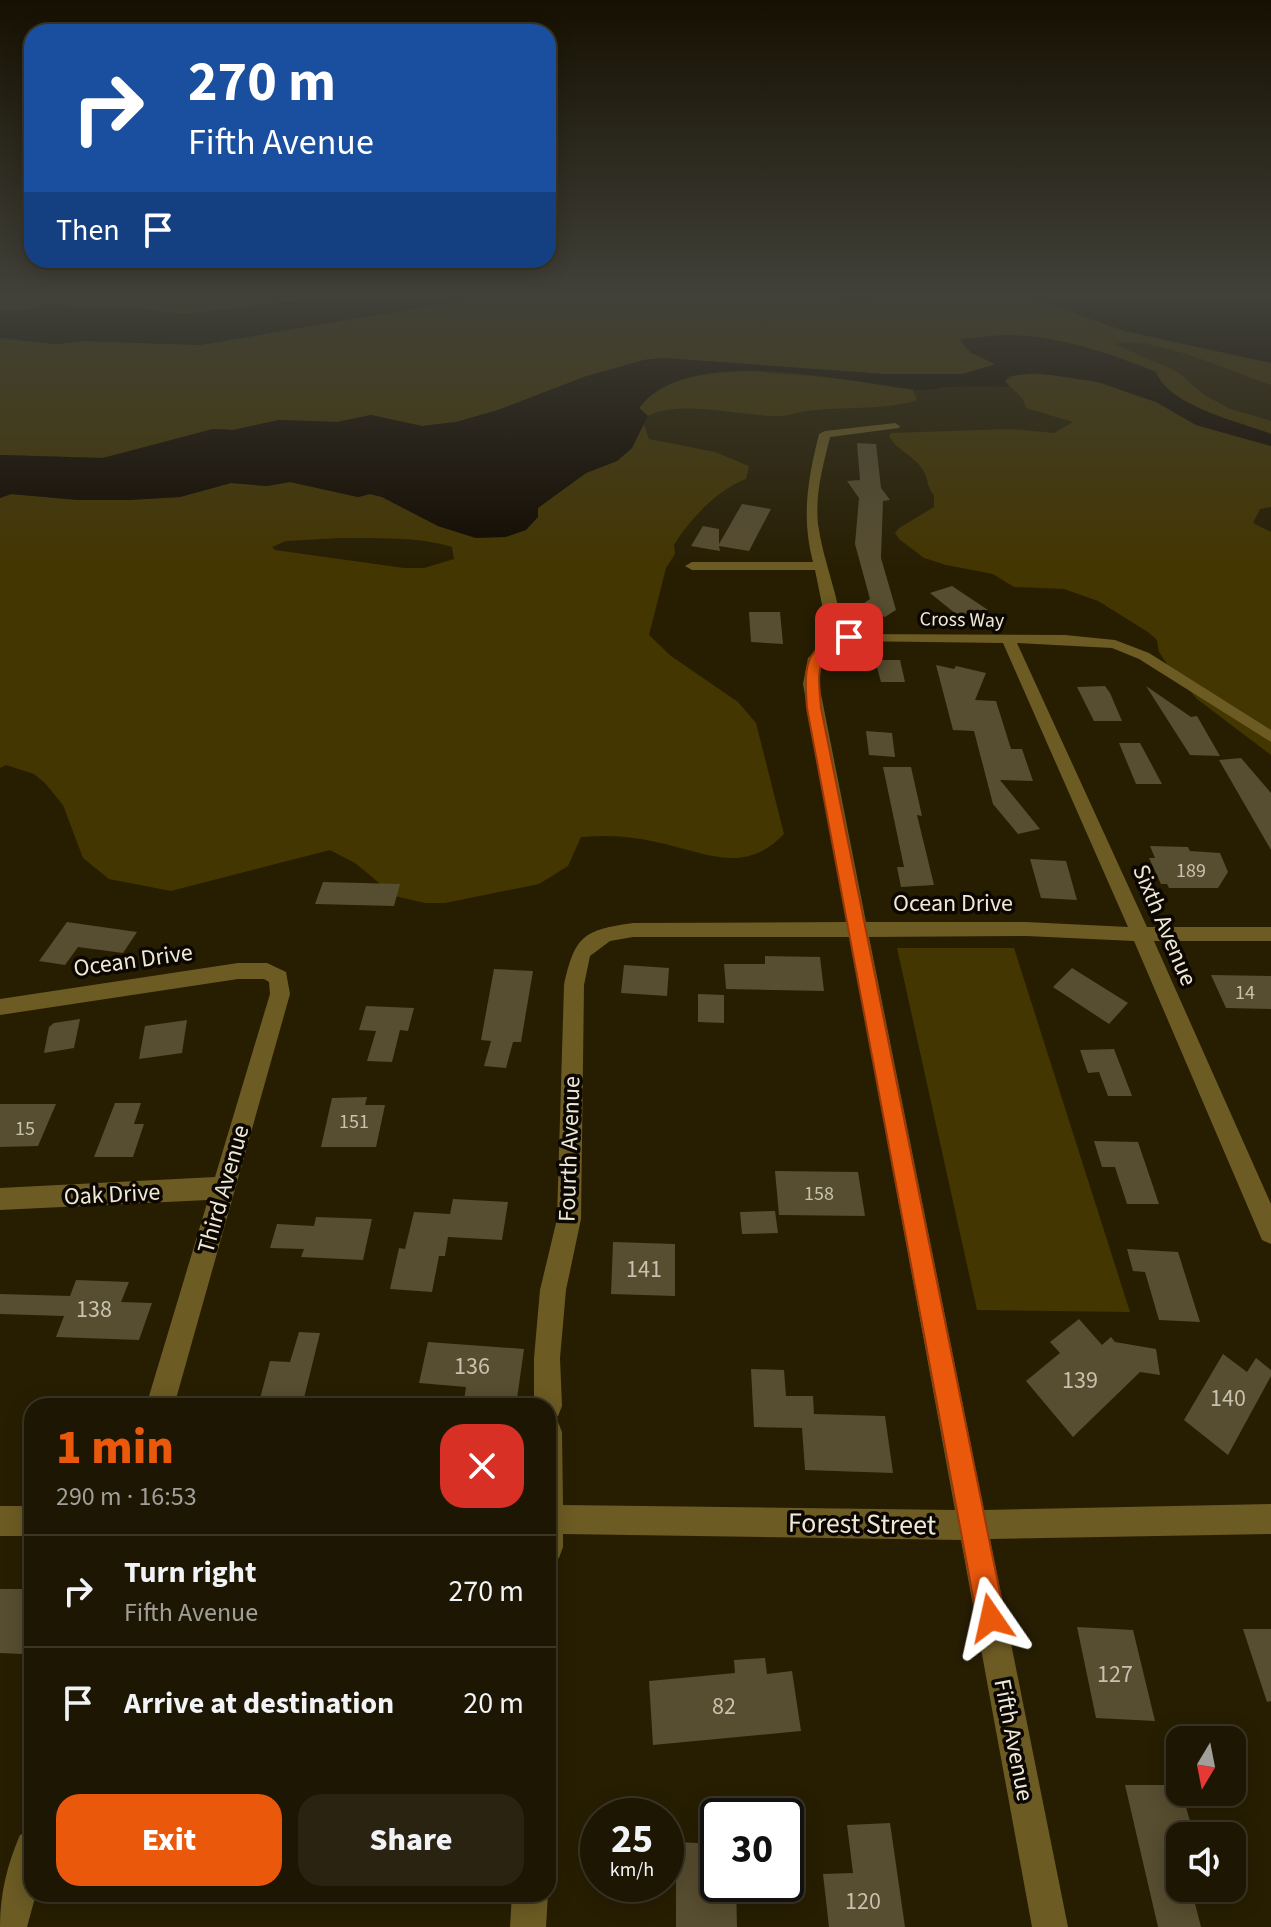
<!DOCTYPE html>
<meta charset="utf-8">
<style>
:root{--surface:#1d1602;--page:#2a2311;--text:#f1f3f6;--muted:#a09f99;--line:#3b3524;--accent:#ea580c}
body{margin:0;font-family:"Source Sans 3",sans-serif;background:var(--page);color:var(--text);height:100vh;display:flex;flex-direction:column;font-size:30px;white-space:nowrap}
*{box-sizing:border-box;margin:0}
p{font-size:26px;color:var(--muted)}
.icon{flex:none;width:44px;height:44px;fill:none;stroke:currentColor;stroke-width:2;stroke-linecap:round;stroke-linejoin:round}
.map{position:relative;flex:1;overflow:hidden}
.drawer{position:absolute;left:24px;top:1398px;width:532px;height:504px;display:flex;flex-direction:column;background:var(--surface);border-radius:24px;box-shadow:0 4px 20px #0003,0 0 0 2px var(--line)}
.drawer>*{flex:none}
.hud{position:absolute;left:24px;top:24px;width:532px;height:244px;border-radius:24px;box-shadow:0 4px 20px #0003,0 0 0 2px var(--line);background:#1a4fa0;color:#fff;overflow:hidden}
.needle{width:52px;rotate:190deg}
.tools{position:absolute;left:1166px;top:1726px;display:grid;gap:16px}
.tools a{display:grid;place-items:center;width:80px;height:80px;border-radius:16px;background:var(--surface);box-shadow:0 4px 20px #0003,0 0 0 2px var(--line);font-size:40px}
.speed{position:absolute;left:580px;top:1798px;display:flex;gap:16px;font-size:40px;font-weight:700;text-align:center}
.speed>*{display:grid;place-content:center;width:104px;height:104px;border-radius:50%;background:var(--surface);box-shadow:0 4px 20px #0003,0 0 0 2px var(--line);line-height:1}
.speed small{font-size:20px;font-weight:400}
.speed .limit{border:4px solid #111;border-radius:12px;background:#fff;color:#111}
.pin{position:absolute;display:grid;place-items:center;width:68px;height:68px;color:#fff;margin:-34px;border-radius:16px;box-shadow:0 4px 12px #0006}
.me{position:absolute;width:88px;margin:-44px;rotate:349deg;stroke-linejoin:round;filter:drop-shadow(0 0 6px #0008)}
.turn{display:flex;align-items:center;gap:28px;height:168px;padding:0 32px;font-size:36px}
.turn .icon{width:104px;height:104px;stroke-width:2.5}
.turn b{display:block;font-size:56px;line-height:68px}
.then{display:flex;align-items:center;height:76px;padding:0 32px;background:#0003;gap:16px;font-size:30px}
.round{display:grid;place-items:center;flex:none;width:84px;height:84px;border-radius:24px;background:var(--page)}
.head{display:flex;align-items:center;justify-content:space-between;height:136px;padding:0 32px}
h1{font-size:48px;font-weight:800;line-height:60px;color:var(--accent)}
.primary-button{display:flex;gap:16px;margin-top:auto;padding:16px 32px}
.primary-button a{flex:1;height:92px;border-radius:24px;background:var(--accent);color:#fff;font-size:32px;font-weight:800;line-height:92px;text-align:center}
.primary-button a+a{background:var(--page);color:var(--text)}
ul{padding:0;list-style:none}
li{display:flex;align-items:center;gap:24px;height:112px;padding:0 32px;border-top:2px solid var(--line)}
li div{flex:1}
li b{display:block;font-size:30px}
li em{font-style:normal}
.map>svg:first-child{display:block}
.green{fill:#443601;fill-rule:evenodd}
.water{fill:#120a00}
.building{fill:#574d30}
.lines{fill:none;stroke-linecap:round;stroke-linejoin:round}
.minor{fill:#6c5b23;fill-rule:evenodd}
.route{fill:#ea580c;stroke:#983908;stroke-width:2}
.labels{text-anchor:middle;stroke-width:7;stroke-linejoin:round;paint-order:stroke}
.far-street-label{font-size:20px;fill:#ede8d7;stroke:#0c0801}
.number-label{font-size:20px;fill:#c8c1ad}
.street-label{font-size:24px;fill:#ede8d7;stroke:#0c0801}
.near-number-label{font-size:24px;fill:#c8c1ad}
.near-street-label{font-size:28px;fill:#ede8d7;stroke:#0c0801}
</style>
<div class="map">
<svg width="1271" height="1927" viewBox="0 0 1271 1927">
<rect width="100%" height="100%" fill="#271e02"/>
<g class="green">
<path d="M0 297H334L183 314 127 307 99 309 44 305 27 310 0 311Z"/>
<path d="M464 297H839L845 301 869 304 863 297H1271V385C1231 372 1153 335 1114 344L1178 372 1203 394 1228 408 1271 421V434C1238 421 1170 407 1156 372 1092 346 1030 328 960 341L967 350 996 365 962 374H884L663 358 644 360 584 377 498 410 456 422 422 426 371 415 337 422 279 420 232 430 213 429 103 458 0 455V338L56 344 82 341 200 345 442 304Z"/>
<path d="M750 371C804 375 858 380 912 388L917 400C882 411 844 406 807 411 799 412 791 415 783 416 745 418 681 398 648 416L639 408C664 374 711 373 750 371Z"/>
<path d="M1019 373 1054 375 1098 382 1156 402 1196 425 1271 446V507L1260 509 1253 523 1271 532V755L1197 699 1167 664 1159 652 1157 640 1148 632 1098 601 1064 589 1014 587 993 574 946 565 924 558 899 539 895 533 899 528 934 507V495C926 487 929 479 923 470 915 456 897 451 889 436L891 433 1009 429 1054 433 1073 422 1026 408 1023 399 1005 381Z"/>
<path d="M643 422 649 439 715 452 749 466 746 479C717 490 690 519 674 545L675 554 666 568 649 635 671 656 738 702 756 723 784 834C744 876 705 852 656 842 631 836 607 835 581 837L568 866 539 884 445 903H425L395 896 355 863 330 850 171 891 109 879 83 858 63 805 45 783 34 774 6 765 0 768V498L11 494 79 500H128L180 497 231 483 267 486 290 482 358 497 370 494 382 497 438 526 476 538 537 508 586 473 617 461 632 448ZM341 538C378 539 416 536 452 547L454 559 424 568H404L275 550 272 547 286 541Z"/>
<path d="M897 948H1014L1130 1312 977 1310Z"/>
</g>
<g class="water">
<path d="M334 297H464L442 304 200 345 82 341 56 344 0 338V311L27 310 44 305 99 309 127 307 183 314Z"/>
<path d="M1028 297H1271V363L1124 331Z"/>
<path d="M1002 335C1058 335 1105 352 1156 372 1170 407 1238 421 1271 434V446L1196 425 1156 402 1098 382 1037 373 1009 376 1005 381 1009 387C988 386 968 386 947 387 938 388 926 391 917 390 849 382 688 342 639 408L648 416 632 448 617 461 586 473 538 508V517L526 530 506 537 476 538 438 526 382 497 370 494 358 497 290 482 267 486 231 483 180 497 128 500H79L11 494 0 498V455L103 458 213 429 233 430 279 420 337 422 371 415 422 426 456 422 498 410 584 377 644 360 663 358 884 374H962L996 364 971 353 960 339Z"/>
</g>
<g class="building">
<path d="M857 443 876 444 881 488 890 500 883 501 881 558 896 610 885 617 860 606 870 599 855 544 859 498 847 481 860 480Z"/>
<path d="M742 504 771 509 749 551 719 546 720 551 691 546 703 526 719 529V544Z"/>
<path d="M952 586 988 610 961 618 930 593Z"/>
<path d="M749 612H780L783 644 751 642Z"/>
<path d="M875 660H900L905 682H881Z"/>
<path d="M936 665 954 669 956 666 986 673 975 700 996 701 1011 749H1022L1033 781 1000 780 1040 829 1018 834 993 804 974 731 953 730Z"/>
<path d="M1105 686 1110 693 1122 721H1094L1077 687Z"/>
<path d="M1146 686 1191 717 1197 716 1220 756 1190 755Z"/>
<path d="M866 731 892 733 895 757 869 755Z"/>
<path d="M1119 743H1140L1162 784H1136Z"/>
<path d="M1241 758 1271 793V850L1219 760Z"/>
<path d="M883 767H911L922 816 917 815 934 885 901 887 897 867H904Z"/>
<path d="M1150 846 1188 847 1190 851 1220 853 1228 872 1218 888H1169L1167 884H1161L1149 858H1155Z"/>
<path d="M1030 859 1066 861 1077 900 1041 898Z"/>
<path d="M323 882 400 884 394 906 315 904Z"/>
<path d="M67 922 137 932 123 953 78 947 65 965 39 961Z"/>
<path d="M765 956 820 957 824 991 726 989 724 964H765Z"/>
<path d="M624 965 669 968 667 996 621 993Z"/>
<path d="M1072 968 1128 1003 1109 1024 1053 987Z"/>
<path d="M494 969 533 971 521 1042H513L506 1068 484 1066 491 1041 481 1040Z"/>
<path d="M1211 975 1271 976V1009L1226 1008Z"/>
<path d="M698 994 724 995V1023L698 1022Z"/>
<path d="M366 1006 414 1008 408 1031 400 1030 392 1062 367 1061 376 1031 359 1030Z"/>
<path d="M80 1019 74 1048 44 1053 49 1027 54 1023Z"/>
<path d="M187 1020 182 1053 139 1059 145 1026Z"/>
<path d="M1114 1049 1132 1096H1108L1099 1072 1088 1073 1080 1050Z"/>
<path d="M367 1097 365 1105H385L376 1147H321L332 1098Z"/>
<path d="M115 1103H141L134 1124H144L133 1157H94Z"/>
<path d="M0 1104H56L38 1146 0 1147Z"/>
<path d="M1094 1141 1138 1142 1159 1204H1127L1115 1167H1102Z"/>
<path d="M775 1171 858 1172 865 1216 779 1215Z"/>
<path d="M453 1199 508 1202 502 1240 448 1237 445 1256H439L432 1292 390 1289 399 1248 405 1249 414 1212 450 1214Z"/>
<path d="M775 1211 778 1233 742 1234 740 1212Z"/>
<path d="M316 1217 372 1219 363 1260 301 1257 304 1249 270 1248 277 1224 314 1226Z"/>
<path d="M613 1242 675 1244V1296L611 1294Z"/>
<path d="M1127 1249 1178 1252 1200 1322 1159 1320 1145 1272 1133 1271Z"/>
<path d="M76 1280 129 1282 121 1302 152 1303 139 1340 56 1337 64 1316 0 1314V1294L70 1296Z"/>
<path d="M1079 1319 1102 1345 1111 1337 1115 1342 1156 1349 1160 1375 1140 1372 1073 1437 1026 1381 1060 1353 1050 1342Z"/>
<path d="M299 1332 320 1333 302 1406H258L270 1361 290 1362Z"/>
<path d="M428 1342 524 1349 516 1406H463L466 1387 419 1383Z"/>
<path d="M1223 1354 1247 1372 1256 1358 1271 1370V1376L1228 1455 1184 1420Z"/>
<path d="M751 1369 784 1370 786 1396H813L814 1414 885 1416 893 1473 805 1470 802 1428 754 1427Z"/>
<path d="M0 1589H32V1623L22 1654 0 1653Z"/>
<path d="M1077 1627 1133 1630 1155 1721 1096 1718Z"/>
<path d="M1243 1629H1271V1701L1267 1702Z"/>
<path d="M765 1658 767 1674 792 1671 801 1731 653 1745 649 1681 735 1673 734 1660Z"/>
<path d="M1125 1785H1180L1194 1836H1180V1888H1191L1201 1927H1158Z"/>
<path d="M890 1823 905 1927H829L823 1874 853 1873 847 1825Z"/>
<path d="M676 1842 718 1844V1884H736L737 1927H676Z"/>
</g>
<g class="lines">
<g class="minor">
<path d="M895 423 900 426 899 428 830 437C823 466 815 493 818 524 823 561 839 596 843 634L1065 635 1115 640 1149 653 1271 730V742L1139 659 1112 648 1017 643 1147 927H1271V941H1154L1271 1204V1244L1262 1240 1134 941 1026 936 869 937 984 1510 1271 1504V1534L990 1539 1068 1927H1032L961 1540 563 1534V1547L559 1558 548 1562V1406H534V1358L540 1290 557 1219 564 985C575 936 583 930 633 923L847 922 803 684 808 658 829 639 815 570H692L685 566 692 562H813C801 516 808 479 819 434L825 431ZM849 641 1003 643 1128 927 1026 922H866L819 684 822 659 841 643ZM633 937H850L955 1510 563 1505 562 1432 558 1422 550 1419 558 1416 562 1406 560 1358 566 1290 581 1219 584 985 590 956 610 941Z"/>
<path d="M238 963H267L286 972 290 994 174 1406H146L208 1200 0 1210V1188L215 1177 270 994 269 982 264 979H238L0 1015V999Z"/>
<rect x="0" y="1506" width="32" height="30"/>
<path d="M32 1830V1894H36L27 1927H0C0 1894 7 1865 20 1835Z"/>
<path d="M512 1894H548L546 1927H510Z"/>
</g>
</g>
<linearGradient id="sky" x2="0" y2="1"><stop stop-color="#151001"/><stop offset="0.52" stop-color="#414139"/><stop offset="1" stop-color="#414139" stop-opacity="0"/></linearGradient>
<rect width="1271" height="567" fill="url(#sky)"/>
<path class="route" d="M849 633 856 637 854 640C813 655 818 670 821 708L1005 1618 1001 1628 991 1632 981 1628 977 1618 807 708C804 666 803 646 849 633Z"/>
<g class="labels">
<g class="far-street-label">
<text transform="translate(962 619) rotate(1)" y="7">Cross Way</text>
</g>
<g class="number-label">
<text x="1191" y="877">189</text>
<text x="1245" y="999">14</text>
<text x="354" y="1128">151</text>
<text x="25" y="1135">15</text>
<text x="819" y="1200">158</text>
</g>
<g class="street-label">
<text x="953" y="911">Ocean Drive</text>
<text transform="translate(1165 925) rotate(67)" y="8">Sixth Avenue</text>
<text transform="translate(133 960) rotate(-8)" y="8">Ocean Drive</text>
<text transform="translate(569 1149) rotate(-88)" y="8">Fourth Avenue</text>
<text transform="translate(223 1189) rotate(-74)" y="8">Third Avenue</text>
<text transform="translate(112 1194) rotate(-3)" y="8">Oak Drive</text>
<text transform="translate(1014 1740) rotate(79)" y="8">Fifth Avenue</text>
</g>
<g class="near-number-label">
<text x="644" y="1277">141</text>
<text x="94" y="1317">138</text>
<text x="472" y="1374">136</text>
<text x="1080" y="1388">139</text>
<text x="1228" y="1406">140</text>
<text x="1115" y="1682">127</text>
<text x="724" y="1714">82</text>
<text x="863" y="1909">120</text>
</g>
<g class="near-street-label">
<text transform="translate(862 1523) rotate(1)" y="10">Forest Street</text>
</g>
</g>
</svg>
<div class="tools">
<a><svg class="needle" viewBox="-14 -14 28 28"><path d="M0-13l5 13h-10z" fill="#e53935"/><path d="M0 13l5-13h-10z" fill="#a09f99"/></svg></a>
<a><svg class="icon" aria-label="sound" viewBox="0 0 24 24"><path d="M4 9h4l5-4v14l-5-4H4zM17 9q2 3 0 6"/></svg></a>
</div>
<div class="speed"><div>25<small>km/h</small></div><div class="limit">30</div></div>
<div class="pin" style="left:849px;top:637px;background:#d93025"><svg class="icon" aria-label="arrive" viewBox="0 0 24 24"><path d="M6 21V4h12l-3 4 3 4H6"/></svg></div>
<svg class="me" style="left:991px;top:1618px" viewBox="-20 -20 40 40"><path d="M0-17L14 15 0 8-14 15z" fill="#ea580c" stroke="#fff" stroke-width="4"/></svg>
<div class="hud">
<div class="turn"><svg class="icon" aria-label="right" viewBox="0 0 24 24"><path d="M7 20v-9h11M14 6l5 5-5 5"/></svg><div><b>270 m</b>Fifth Avenue</div></div>
<div class="then">Then<svg class="icon" aria-label="arrive" viewBox="0 0 24 24"><path d="M6 21V4h12l-3 4 3 4H6"/></svg></div>
</div>
<section class="drawer">
<div class="head"><div><h1>1 min</h1><p>290 m · 16:53</p></div><a class="round" style="background:#d93025;color:#fff"><svg class="icon" aria-label="close" viewBox="0 0 24 24"><path d="M6 6l12 12M18 6L6 18"/></svg></a></div>
<ul>
<li><svg class="icon" aria-label="right" viewBox="0 0 24 24"><path d="M7 20v-9h11M14 6l5 5-5 5"/></svg><div><b>Turn right</b><p>Fifth Avenue</p></div><em>270 m</em></li>
<li><svg class="icon" aria-label="arrive" viewBox="0 0 24 24"><path d="M6 21V4h12l-3 4 3 4H6"/></svg><div><b>Arrive at destination</b></div><em>20 m</em></li>
</ul>
<div class="primary-button"><a>Exit</a><a>Share</a></div>
</section>
</div>
